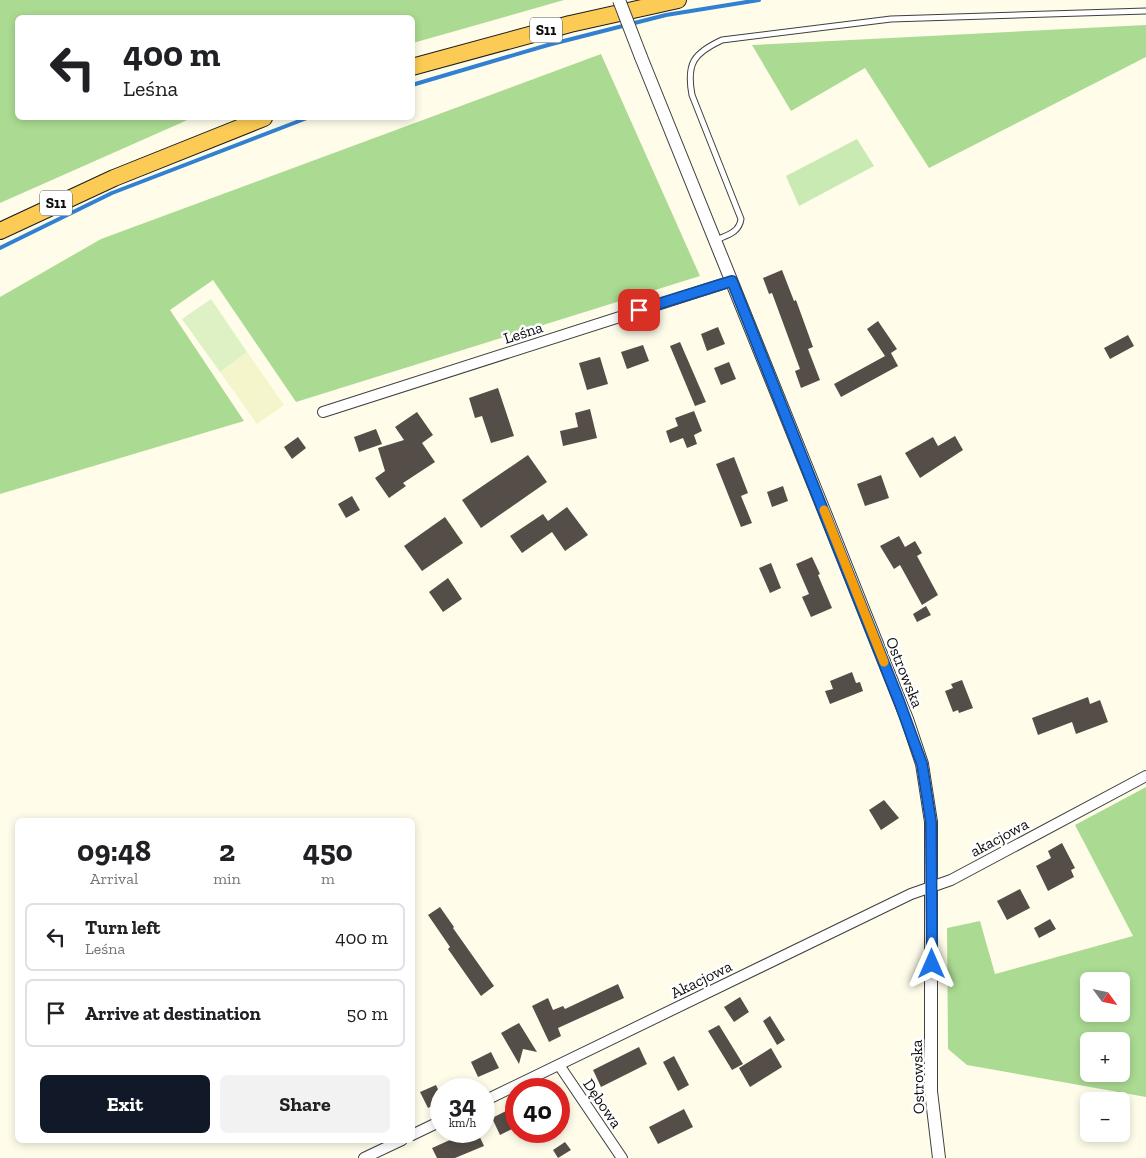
<!DOCTYPE html>
<meta charset="utf-8">
<style>
:root{--surface:#fff;--page:#f2f2f2;--text:#202124;--muted:#757577;--line:#e0e0e0;--accent:#111827}
body{margin:0;font-family:"Zilla Slab",serif;background:var(--page);color:var(--text);height:100vh;display:flex;flex-direction:column;font-size:19px;white-space:nowrap}
*{box-sizing:border-box;margin:0}
p{font-size:16px;color:var(--muted)}
.icon{flex:none;width:28px;height:28px;fill:none;stroke:currentColor;stroke-width:2;stroke-linecap:round;stroke-linejoin:round}
.map{position:relative;flex:1;overflow:hidden}
.details{position:absolute;left:15px;top:818px;width:400px;height:325px;display:flex;flex-direction:column;background:var(--surface);border-radius:8px;box-shadow:0 2px 8px #0003}
.details>*{flex:none}
.top-card{position:absolute;left:15px;top:15px;width:400px;height:105px;border-radius:8px;box-shadow:0 2px 8px #0003;background:#fff;color:var(--text);overflow:hidden}
.needle{width:32px;rotate:123deg}
.fabs{position:absolute;left:1080px;top:972px;display:grid;gap:10px}
.fabs a{display:grid;place-items:center;width:50px;height:50px;border-radius:8px;background:var(--surface);box-shadow:0 2px 8px #0003;font-size:25px}
.speed{position:absolute;left:430px;top:1078px;display:flex;gap:10px;font-size:25px;font-weight:700;text-align:center}
.speed>*{display:grid;place-content:center;width:65px;height:65px;border-radius:50%;background:var(--surface);box-shadow:0 2px 8px #0003;line-height:1}
.speed small{font-size:12px;font-weight:400}
.speed .limit{border:8px solid #d22;background:#fff;color:#111}
.pin{position:absolute;display:grid;place-items:center;width:42px;height:42px;color:#fff;margin:-21px;border-radius:10px;box-shadow:0 2px 8px #0006}
.me{position:absolute;width:55px;margin:-28px;rotate:0deg;stroke-linejoin:round;filter:drop-shadow(0 0 4px #0008)}
.turn{display:flex;align-items:center;gap:18px;height:105px;padding:0 25px;font-size:22px}
.turn .icon{width:65px;height:65px;stroke-width:2.5}
.turn b{display:block;font-size:35px;line-height:42px}
.eta{display:flex;justify-content:space-evenly;align-items:center;height:85px;text-align:center}
.eta b{font-size:30px;font-weight:700;line-height:35px}
.cta{display:flex;gap:10px;margin-top:auto;padding:10px 25px}
.cta a{flex:1;height:58px;border-radius:8px;background:var(--accent);color:#fff;font-size:20px;font-weight:700;line-height:58px;text-align:center}
.cta a+a{background:var(--page);color:var(--text)}
ul{padding:0;list-style:none}
li{display:flex;align-items:center;gap:15px;height:68px;margin:0 10px 8px;padding:0 15px;border:2px solid var(--line);border-radius:8px}
li div{flex:1}
li b{display:block;font-size:19px}
li em{font-style:normal}
.map>svg:first-child{display:block}
.farmland{fill:#f4f5ca}
.green{fill:#caeab3}
.forest{fill:#abdb92;fill-rule:evenodd}
.pitch{fill:#ddf1c5}
.lines{fill:none;stroke-linecap:round;stroke-linejoin:round}
.stream{stroke:#3280d1;stroke-width:4}
.building{fill:#554e48}
.service-casing{stroke:#3f3f3f;stroke-width:7}
.minor-casing{stroke:#3f3f3f;stroke-width:12}
.tertiary-casing{stroke:#3f3f3f;stroke-width:14}
.trunk-casing{stroke:#1d1d1d;stroke-width:18}
.service{stroke:#fff;stroke-width:5}
.minor{stroke:#fff;stroke-width:10}
.tertiary{stroke:#fff;stroke-width:12}
.trunk{stroke:#fbcb55;stroke-width:16}
.tertiary-bridge-casing{stroke:#3f3f3f;stroke-width:14;stroke-linecap:butt}
.tertiary-bridge{stroke:#fff;stroke-width:12}
.route-casing{stroke:#114b97;stroke-width:12}
.route{stroke:#1a73e8;stroke-width:9}
.slow{stroke:#f59e0b;stroke-width:9}
.labels{text-anchor:middle;stroke-width:5;stroke-linejoin:round;paint-order:stroke}
.shield{fill:#fff;stroke:#555;stroke-width:1}
.shield-label{font-size:15px;font-weight:bold;fill:#0c0c0c}
.street-label{font-size:16px;fill:#0c0c0c;stroke:#fff}
</style>
<div class="map">
<svg width="1146" height="1158" viewBox="0 0 1146 1158">
<rect width="100%" height="100%" fill="#fffdea"/>
<path class="farmland" d="M247 352 284 405 257 424 220 372Z"/>
<path class="green" d="M857 139 874 166 799 206 786 176Z"/>
<g class="forest">
<path d="M0 0H564L413 43 412 18H18V118H192L0 203Z"/>
<path d="M1146 25V57L929 168 865 68 791 111 752 45Z"/>
<path d="M601 54 700 276 296 402 213 280 170 310 244 421 0 494V297L101 239Z"/>
<path d="M1146 787V1097L967 1065 948 1049 947 928 980 921 995 974 1133 936 1075 825ZM1089 981H1121V1014H1089ZM1089 1041H1121V1074H1089Z"/>
</g>
<path class="pitch" d="M211 299 247 352 220 372 182 319Z"/>
<g class="lines">
<g class="stream">
<path d="M412 85 548 45 666 15 759 0"/>
<path d="M0 248 112 193 307 118"/>
</g>
</g>
<g class="building">
<path d="M782 270 794 301 796 300 813 347 808 349 820 380 801 388 795 371 800 369 772 293 769 294 763 278Z"/>
<path d="M878 321 897 349 888 355 891 353 898 366 841 397 834 384 885 356 867 329Z"/>
<path d="M718 327 725 344 707 351 701 334Z"/>
<path d="M1128 335 1134 346 1110 359 1104 348Z"/>
<path d="M680 342 706 402 695 406 670 346Z"/>
<path d="M643 345 649 361 627 369 621 352Z"/>
<path d="M600 357 608 384 587 390 579 363Z"/>
<path d="M729 362 736 379 721 385 714 368Z"/>
<path d="M498 388 514 436 491 443 482 416 475 418 469 398Z"/>
<path d="M590 409 597 438 563 446 560 431 578 427 575 413Z"/>
<path d="M694 411 702 431 694 435 697 444 687 448 683 438 670 443 666 431 678 426 675 418Z"/>
<path d="M417 412 433 435 422 443 435 462 403 483 406 486 389 498 375 478 385 471 378 448 404 440 395 427Z"/>
<path d="M376 429 382 444 359 452 354 437Z"/>
<path d="M955 436 963 450 920 478 905 453 933 437 938 446Z"/>
<path d="M298 437 306 448 292 459 284 447Z"/>
<path d="M528 455 547 482 481 528 462 500Z"/>
<path d="M734 457 748 493 741 496 752 523 741 527 716 464Z"/>
<path d="M881 475 889 498 865 506 857 484Z"/>
<path d="M783 486 788 501 772 507 767 492Z"/>
<path d="M352 496 360 510 346 518 338 504Z"/>
<path d="M567 507 588 535 565 551 552 532 522 553 510 536 543 514 548 521Z"/>
<path d="M445 517 463 543 422 571 404 546Z"/>
<path d="M899 536 905 547 915 541 922 553 917 556 938 595 922 605 900 565 894 569 880 546Z"/>
<path d="M812 557 820 574 818 575 832 608 811 617 802 597 809 594 796 564Z"/>
<path d="M771 563 781 588 770 593 759 568Z"/>
<path d="M448 578 462 599 443 612 429 592Z"/>
<path d="M926 606 931 615 917 622 913 614Z"/>
<path d="M852 672 856 683 860 682 863 691 830 704 825 691 833 689 830 681Z"/>
<path d="M962 680 973 708 959 713 958 710 953 712 945 691 953 688 951 684Z"/>
<path d="M1088 697 1090 704 1100 700 1108 722 1076 734 1072 722 1038 735 1032 718Z"/>
<path d="M884 800 899 818 881 830 869 810Z"/>
<path d="M1062 843 1075 868 1071 870 1074 877 1048 891 1036 866 1051 858 1048 851Z"/>
<path d="M1020 889 1030 908 1007 920 997 901Z"/>
<path d="M440 907 454 927 453 928 494 986 481 996 448 949 450 947 428 915Z"/>
<path d="M1050 919 1056 929 1039 938 1034 928Z"/>
<path d="M618 984 624 998 558 1028 561 1036 549 1042 532 1006 548 998 553 1010 563 1006 565 1009Z"/>
<path d="M740 997 749 1012 734 1022 724 1007Z"/>
<path d="M770 1016 785 1040 777 1045 763 1021Z"/>
<path d="M519 1023 537 1052 523 1049 519 1064 501 1033Z"/>
<path d="M719 1025 743 1064 732 1070 708 1031Z"/>
<path d="M639 1047 647 1064 601 1087 593 1070Z"/>
<path d="M771 1048 782 1067 750 1087 739 1068Z"/>
<path d="M491 1052 499 1068 478 1077 471 1062Z"/>
<path d="M674 1056 689 1085 678 1091 663 1062Z"/>
<path d="M436 1085 441 1096V1101L428 1108 420 1092Z"/>
<path d="M684 1109 693 1127 658 1144 649 1127Z"/>
<path d="M508 1110 516 1127 500 1135 492 1118Z"/>
<path d="M470 1131H477L484 1146 455 1158H437L432 1148Z"/>
<path d="M565 1142 571 1150 558 1158 553 1150Z"/>
</g>
<g class="lines">
<defs>
<path id="service" d="M716 240C727 235 739 233 741 219L692 95C686 63 694 53 722 40L891 19 1146 11"/>
<g id="minor">
<path d="M323 412 732 281"/>
<path d="M559 1065 622 1158"/>
<path d="M484 1101 911 894 951 880 1146 776"/>
<path d="M412 1135 441 1121"/>
<path d="M364 1158 402 1140"/>
</g>
<path id="tertiary" d="M641 57 819 498 907 719 922 764 931 822V1091L939 1158"/>
<g id="trunk">
<path d="M412 67 570 24 678 0"/>
<path d="M0 231 114 178 264 118"/>
</g>
</defs>
<use href="#service" class="service-casing"/>
<use href="#minor" class="minor-casing"/>
<use href="#tertiary" class="tertiary-casing"/>
<use href="#trunk" class="trunk-casing"/>
<use href="#service" class="service"/>
<use href="#minor" class="minor"/>
<use href="#tertiary" class="tertiary"/>
<use href="#trunk" class="trunk"/>
<defs>
<path id="tertiary-bridge" d="M619 0 641 57"/>
</defs>
<use href="#tertiary-bridge" class="tertiary-bridge-casing"/>
<use href="#tertiary-bridge" class="tertiary-bridge"/>
</g>
<g class="lines">
<defs>
<path id="route" d="M639 310 732 281 899 701 922 764 931 822 932 964"/>
</defs>
<use href="#route" class="route-casing"/>
<use href="#route" class="route"/>
<path class="slow" d="M824 510 884 662"/>
</g>
<g class="labels">
<g class="shield">
<rect x="530" y="17.5" width="32" height="25" rx="4"/>
<rect x="40" y="190.5" width="32" height="25" rx="4"/>
</g>
<g class="shield-label">
<text x="546" y="35">S11</text>
<text x="56" y="208">S11</text>
</g>
<g class="street-label">
<text transform="translate(523 332) rotate(-18)" y="6">Leśna</text>
<text transform="translate(905 672) rotate(68)" y="6">Ostrowska</text>
<text transform="translate(999 837) rotate(-28)" y="6">akacjowa</text>
<text transform="translate(701 979) rotate(-26)" y="6">Akacjowa</text>
<text transform="translate(917 1077) rotate(-92)" y="6">Ostrowska</text>
<text transform="translate(603 1103) rotate(56)" y="6">Dębowa</text>
</g>
</g>
</svg>
<div class="fabs">
<a><svg class="needle" viewBox="-14 -14 28 28"><path d="M0-13l5 13h-10z" fill="#e53935"/><path d="M0 13l5-13h-10z" fill="#757577"/></svg></a>
<a>+</a>
<a>−</a>
</div>
<div class="speed"><div>34<small>km/h</small></div><div class="limit">40</div></div>
<div class="pin" style="left:639px;top:310px;background:#d93025"><svg class="icon" aria-label="arrive" viewBox="0 0 24 24"><path d="M6 21V4h12l-3 4 3 4H6"/></svg></div>
<svg class="me" style="left:932px;top:964px" viewBox="-20 -20 40 40"><path d="M0-17L14 15 0 8-14 15z" fill="#1a73e8" stroke="#fff" stroke-width="4"/></svg>
<div class="top-card">
<div class="turn"><svg class="icon" aria-label="left" viewBox="0 0 24 24"><path d="M17 20v-9H6M10 6l-5 5 5 5"/></svg><div><b>400 m</b>Leśna</div></div>
</div>
<section class="details">
<div class="eta">
<div><b>09:48</b><p>Arrival</p></div>
<div><b>2</b><p>min</p></div>
<div><b>450</b><p>m</p></div>
</div>
<ul>
<li><svg class="icon" aria-label="left" viewBox="0 0 24 24"><path d="M17 20v-9H6M10 6l-5 5 5 5"/></svg><div><b>Turn left</b><p>Leśna</p></div><em>400 m</em></li>
<li><svg class="icon" aria-label="arrive" viewBox="0 0 24 24"><path d="M6 21V4h12l-3 4 3 4H6"/></svg><div><b>Arrive at destination</b></div><em>50 m</em></li>
</ul>
<div class="cta"><a>Exit</a><a>Share</a></div>
</section>
</div>
